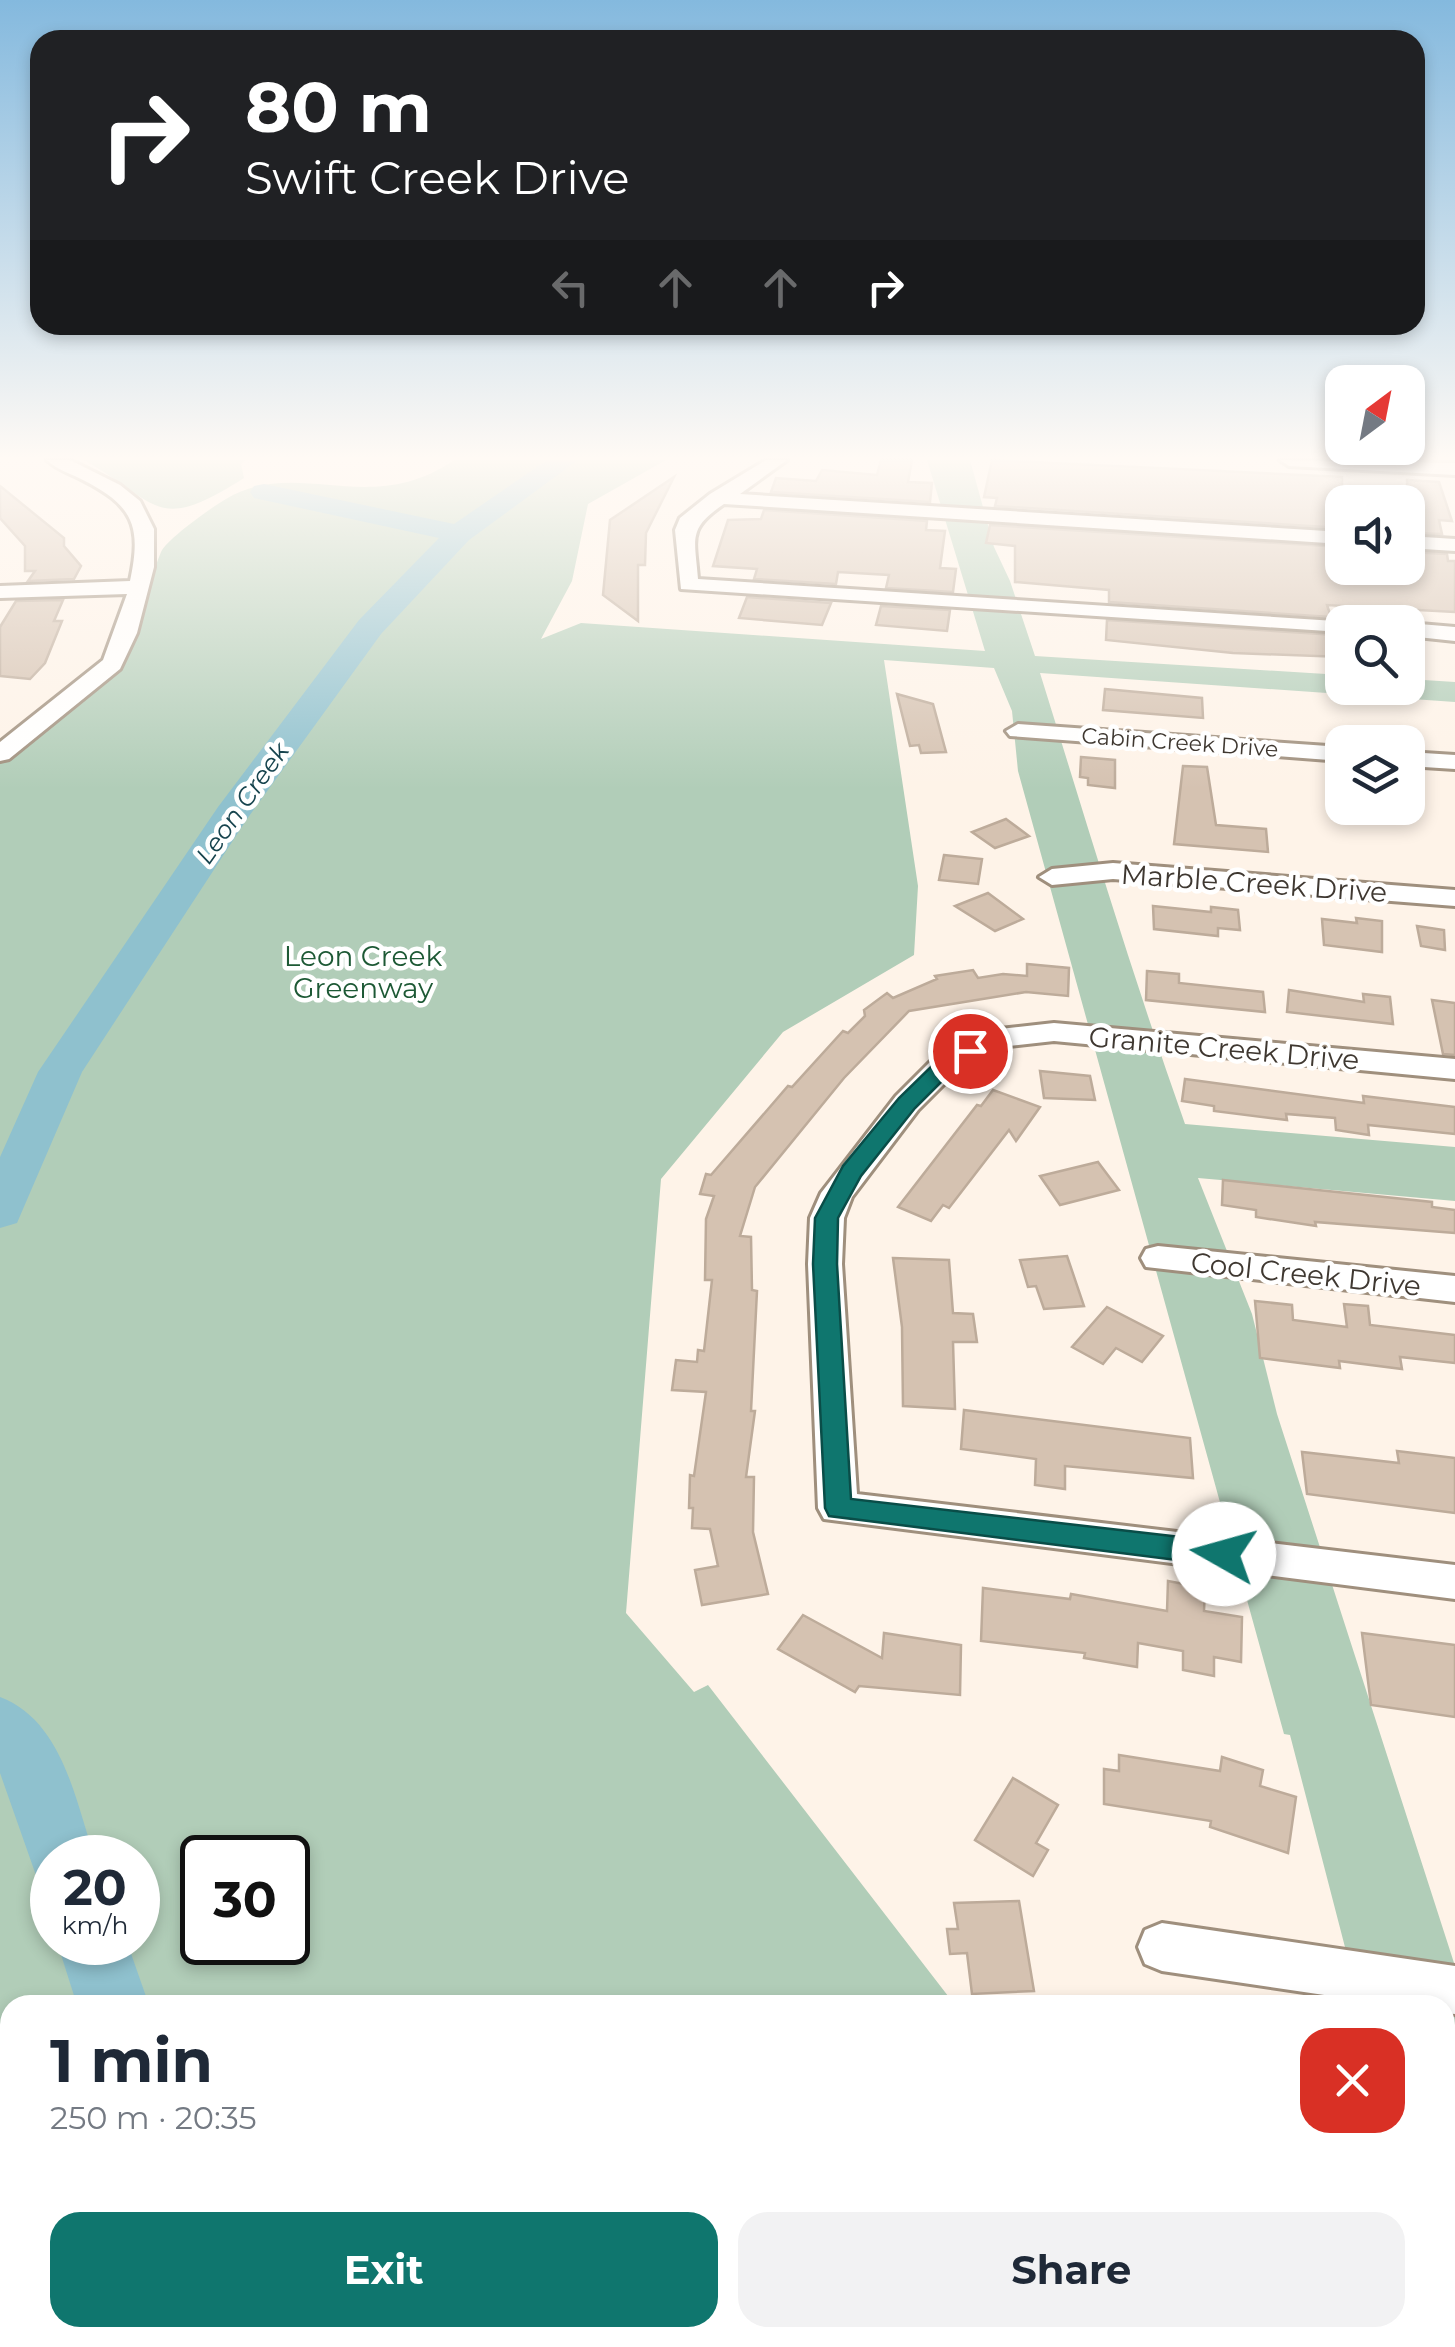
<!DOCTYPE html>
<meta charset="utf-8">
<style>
:root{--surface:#fff;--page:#f2f2f3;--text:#1f2937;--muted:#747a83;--accent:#0f766e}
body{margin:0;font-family:Montserrat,sans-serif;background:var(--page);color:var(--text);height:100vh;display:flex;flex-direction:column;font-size:38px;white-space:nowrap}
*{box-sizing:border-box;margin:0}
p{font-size:32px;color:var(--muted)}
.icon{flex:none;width:55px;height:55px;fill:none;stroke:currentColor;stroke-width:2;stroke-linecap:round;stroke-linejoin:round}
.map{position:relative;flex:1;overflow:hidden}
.panel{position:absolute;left:0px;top:1995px;width:1455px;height:352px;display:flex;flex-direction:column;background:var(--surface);border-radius:30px 30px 0 0;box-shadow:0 5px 15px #0003}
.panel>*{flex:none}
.hud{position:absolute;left:30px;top:30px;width:1395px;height:305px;border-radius:30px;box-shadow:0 5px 15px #0003;background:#202124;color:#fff;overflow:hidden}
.needle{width:65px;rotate:32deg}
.buttons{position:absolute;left:1325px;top:365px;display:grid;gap:20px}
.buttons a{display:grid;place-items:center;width:100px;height:100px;border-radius:20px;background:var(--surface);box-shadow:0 5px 15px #0003;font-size:50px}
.speed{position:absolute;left:30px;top:1835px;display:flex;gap:20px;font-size:50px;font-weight:700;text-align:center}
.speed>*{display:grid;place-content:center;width:130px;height:130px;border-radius:50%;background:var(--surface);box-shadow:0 5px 15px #0003;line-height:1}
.speed small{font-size:25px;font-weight:400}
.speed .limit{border:5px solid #111;border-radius:15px;background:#fff;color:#111}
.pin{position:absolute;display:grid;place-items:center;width:85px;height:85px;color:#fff;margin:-42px;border:5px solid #fff;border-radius:50%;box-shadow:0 2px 10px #0007}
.me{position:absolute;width:110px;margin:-55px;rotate:277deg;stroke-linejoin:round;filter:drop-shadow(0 0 8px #0008)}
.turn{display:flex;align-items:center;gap:35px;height:210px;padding:0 50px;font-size:45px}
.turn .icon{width:130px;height:130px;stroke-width:2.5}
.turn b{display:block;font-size:70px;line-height:85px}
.lanes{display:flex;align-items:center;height:95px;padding:0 50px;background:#0003;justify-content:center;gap:50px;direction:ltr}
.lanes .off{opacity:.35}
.round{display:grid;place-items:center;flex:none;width:105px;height:105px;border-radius:30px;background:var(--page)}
.head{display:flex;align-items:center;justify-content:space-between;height:170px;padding:0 50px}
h1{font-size:60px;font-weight:700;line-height:75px}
.button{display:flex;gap:20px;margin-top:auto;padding:20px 50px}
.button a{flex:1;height:115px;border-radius:30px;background:var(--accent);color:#fff;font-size:40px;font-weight:700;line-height:115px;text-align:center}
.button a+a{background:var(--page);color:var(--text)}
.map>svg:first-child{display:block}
.green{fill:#b1cdb8;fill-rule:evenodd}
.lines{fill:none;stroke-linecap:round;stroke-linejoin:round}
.river{fill:#8fc1ce;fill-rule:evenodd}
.building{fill:#d5c2b1;stroke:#bdab9a;stroke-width:2.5}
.minor-casing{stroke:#9f8f7d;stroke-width:6}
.minor{fill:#fff;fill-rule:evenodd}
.route{fill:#0f766e;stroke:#0a4d48;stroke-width:2.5}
.labels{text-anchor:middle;stroke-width:9;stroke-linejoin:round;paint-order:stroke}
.far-street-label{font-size:22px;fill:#3f3831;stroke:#fff}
.far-water-label{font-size:25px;font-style:italic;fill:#17444e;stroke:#fff}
.street-label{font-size:28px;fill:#3f3831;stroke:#fff}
.park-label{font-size:28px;fill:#1d5935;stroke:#fff}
</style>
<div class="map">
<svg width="1455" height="2347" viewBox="0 0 1455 2347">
<rect width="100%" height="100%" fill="#fef3e8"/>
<g class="green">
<path d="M84 460H245L241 464 244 478C155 535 160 503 84 460Z"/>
<path d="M454 460H666L588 504 572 581 541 639 581 623 985 651 927 460H970L994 547 1010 581 1035 656 1342 675V688H1408V679L1455 682V702L1040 673C1087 824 1132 975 1185 1124L1455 1147V1201L1198 1178 1252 1314 1277 1414 1455 1966V2303L1445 2302V2005H1360L1290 1735 1284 1734 1018 771 1012 711 994 668 884 660 918 886 914 955 783 1032 661 1179 626 1613 694 1692 708 1685 955 2005H10V2338H860V2347H0V763C32 739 105 692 124 661 145 628 146 587 161 552 167 539 212 507 226 499 298 456 369 519 454 460ZM52 1858H138V1942H52ZM202 1858H288V1942H202Z"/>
</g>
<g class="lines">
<g class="river">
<path d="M547 460H578L469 540 381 634 247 819 82 1072 17 1223 0 1228V1157L38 1072 218 807 359 620 439 538 254 498 250 492 254 486 264 484 454 524Z"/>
<path d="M0 1697C63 1721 75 1800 95 1858H52V1887L38 1881 0 1773Z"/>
<path d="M57 1942H127L149 2005H77Z"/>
<path d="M188 2338H269L273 2347H191Z"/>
</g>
</g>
<g class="building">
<path d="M881 460H912L908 482 932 483 930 502 771 492 776 478 816 481 822 470 877 475Z"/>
<path d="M992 460 1342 477V528L995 506 997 498 984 497Z"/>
<path d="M674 477 646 533 645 565H638V621L603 595 610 520Z"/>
<path d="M1407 480 1439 482 1452 521 1439 520 1442 534 1408 533Z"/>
<path d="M0 486 64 538V546L81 566 74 579 28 581 35 571H25V546L0 518Z"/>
<path d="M764 510 927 521 926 530 945 531 940 568 956 569 953 592 886 588 889 575 838 572 836 584 754 579 757 569 713 566 728 520 761 519Z"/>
<path d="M990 525 1342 547V568H1408V552L1447 554 1448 561H1455V612L1327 605 1331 617 1109 602V590L1015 582V546L986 543Z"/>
<path d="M747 597 831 603 822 625 739 618Z"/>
<path d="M63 600 54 621H62L45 663 30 679 0 676V627L16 601Z"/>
<path d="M881 606 950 610 947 631 876 625Z"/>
<path d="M1107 620 1336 635 1342 657 1233 653 1106 640Z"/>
<path d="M1105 689 1202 698 1203 718 1103 710Z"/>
<path d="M897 694 933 704 946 752 921 753 919 745 910 746Z"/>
<path d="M1081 757 1115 760V788L1088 785V778L1080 777Z"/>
<path d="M1183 766 1207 767 1216 825 1266 829 1268 852 1174 844Z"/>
<path d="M1006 819 1029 836 995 848 972 832Z"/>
<path d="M944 855 982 859 978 884 939 880Z"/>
<path d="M988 893 1023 919 995 931 955 906Z"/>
<path d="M1153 906 1211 912V907L1238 910 1240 930 1218 928V936L1154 929Z"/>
<path d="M1356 918 1382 921V952L1324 945 1322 919 1357 923Z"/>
<path d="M1417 926 1444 930 1445 950 1421 946Z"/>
<path d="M1027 964 1069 968 1068 996 1026 992 909 1011 844 1078 755 1187 740 1236 751 1237 752 1290 757 1291 751 1411H755L746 1477H754L753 1532 768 1594 702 1605 695 1570 718 1566 710 1529 692 1528 693 1508H689L690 1475 694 1476 706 1392 672 1390 676 1360 697 1362 698 1350 704 1351 712 1280H705L706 1219 714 1196 700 1194 706 1174 711 1175 788 1086 792 1087 843 1031 848 1033 865 1016 864 1010 887 993 893 998 937 979 935 976 973 970 978 978 1003 974 1027 976Z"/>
<path d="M1147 971 1179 974V983L1263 992 1265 1012 1146 1000Z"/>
<path d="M1289 990 1364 1002 1363 994 1390 997 1393 1024 1287 1012Z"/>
<path d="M1432 1000 1455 1003V1055L1443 1054Z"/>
<path d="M1040 1071 1090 1076 1095 1100 1044 1098Z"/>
<path d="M1185 1079 1364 1103 1363 1096 1455 1107V1134L1368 1125 1369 1135 1336 1130 1335 1118 1286 1114 1287 1120 1214 1111V1106L1182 1101Z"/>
<path d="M993 1090 1040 1107 1016 1141 1009 1130 949 1208 943 1205 931 1221 898 1207 977 1105 981 1106Z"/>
<path d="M1098 1162 1119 1190 1060 1205 1040 1176Z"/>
<path d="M1223 1180 1432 1202V1207L1455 1210V1233L1315 1222 1316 1226 1256 1217V1210L1222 1205Z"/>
<path d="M1067 1256 1084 1306 1044 1309 1036 1286 1028 1287 1020 1260Z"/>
<path d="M893 1258 949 1260 953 1313 973 1314 977 1342H953L955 1409 903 1406 902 1327Z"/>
<path d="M1255 1301 1292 1305 1293 1320 1347 1327 1344 1304 1368 1306 1370 1325 1455 1335V1363L1400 1357 1402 1369 1339 1361 1340 1368 1260 1358Z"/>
<path d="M1107 1307 1163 1336 1142 1362 1116 1348 1103 1364 1072 1347Z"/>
<path d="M964 1410 1190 1438 1193 1478 1065 1466V1489L1035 1485 1036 1459 961 1449Z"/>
<path d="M1397 1451 1455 1458V1513L1307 1494 1302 1452 1399 1463Z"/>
<path d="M1168 1581 1205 1588 1204 1611 1242 1617 1241 1662 1214 1657V1676L1183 1670V1651L1138 1643 1137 1667 1084 1658 1085 1653 981 1641 983 1588 1070 1599 1071 1594 1167 1611Z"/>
<path d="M803 1615 882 1658 884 1633 961 1645 960 1695 859 1686 855 1692 778 1649Z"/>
<path d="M1362 1633 1455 1645V1717L1371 1705Z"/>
<path d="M1119 1755 1220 1771 1222 1757 1263 1770 1260 1786 1296 1797 1288 1853 1210 1827 1211 1821 1104 1804V1769L1119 1771Z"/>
<path d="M1013 1778 1058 1805 1036 1843 1048 1850 1033 1876 975 1840Z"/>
<path d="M1019 1901 1034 1991 972 1994 967 1953 950 1954 947 1929H958L954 1903Z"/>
</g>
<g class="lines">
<defs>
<g id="minor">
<path d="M47 460H70L120 485 140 501 154 529V567L137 633 120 669 9 759 0 761V742L103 660 127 594 0 598V586L130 581C142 525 133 505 81 479 69 473 56 469 47 460Z"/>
<path d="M766 460H787L740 494 1342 532V544L724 504C687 529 695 538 698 579L1350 622H1342V632L681 589 675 530 680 518 710 494Z"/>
<path d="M1280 460 1455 463V475L1289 466Z"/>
<path d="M1408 536 1455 539V551L1408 548Z"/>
<path d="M1408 623 1455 627V641L1408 636Z"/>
<path d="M1018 724 1342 747V761L1010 736 1006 731Z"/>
<path d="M1408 752 1455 755V769L1408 766Z"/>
<path d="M1113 863 1455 890V906L1113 879 1052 885 1039 877 1052 869Z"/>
<path d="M1054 1023 1455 1059V1079L1054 1041 1000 1047 958 1070 918 1110 852 1197 844 1218 842 1264 857 1494 1455 1565V1599L824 1519 818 1508 808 1264 810 1218 821 1193 896 1096 936 1056 982 1031Z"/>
<path d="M1158 1246 1455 1276V1302L1146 1267 1141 1258 1146 1249Z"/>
<path d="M1162 1923 1455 1966V2014L1445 2013V2005H1392L1162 1971 1145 1964 1138 1947 1145 1930Z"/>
</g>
</defs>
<use href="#minor" class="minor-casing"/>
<use href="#minor" class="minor"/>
</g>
<linearGradient id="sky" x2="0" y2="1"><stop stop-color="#84b9de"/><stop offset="0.58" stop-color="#fffaf5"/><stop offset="1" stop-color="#fffaf5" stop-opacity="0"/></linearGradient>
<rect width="1455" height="789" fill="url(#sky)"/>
<path class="route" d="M970 1044 981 1051 955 1068 915 1108 861 1176 838 1218 837 1264 851 1499 1224 1542 1234 1546 1238 1554 1234 1562 1224 1566 829 1516 825 1508 813 1264 815 1218 843 1166 899 1098 940 1058Z"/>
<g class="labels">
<g class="far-street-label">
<text transform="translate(1180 742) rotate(4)" y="8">Cabin Creek Drive</text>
</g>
<g class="far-water-label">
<text transform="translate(242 803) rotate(-55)" y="9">Leon Creek</text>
</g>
<g class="street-label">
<text transform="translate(1254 883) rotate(4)" y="10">Marble Creek Drive</text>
<text transform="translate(1224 1048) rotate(5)" y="10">Granite Creek Drive</text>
<text transform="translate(1306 1274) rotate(6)" y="10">Cool Creek Drive</text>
</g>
<g class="park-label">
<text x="363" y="966">Leon Creek<tspan x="363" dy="32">Greenway</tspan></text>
</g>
</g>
</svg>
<div class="buttons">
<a><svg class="needle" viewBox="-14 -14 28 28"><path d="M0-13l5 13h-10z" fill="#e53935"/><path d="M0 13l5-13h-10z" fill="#747a83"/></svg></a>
<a><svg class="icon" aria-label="sound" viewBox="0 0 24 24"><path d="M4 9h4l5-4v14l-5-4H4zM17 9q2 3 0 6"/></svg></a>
<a><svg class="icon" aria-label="search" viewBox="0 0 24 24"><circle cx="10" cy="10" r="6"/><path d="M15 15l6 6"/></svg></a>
<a><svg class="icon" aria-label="layers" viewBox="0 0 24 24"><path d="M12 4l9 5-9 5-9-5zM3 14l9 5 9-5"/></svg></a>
</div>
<div class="speed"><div>20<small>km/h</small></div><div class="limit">30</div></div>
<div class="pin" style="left:970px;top:1051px;background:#d93025"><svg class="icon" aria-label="arrive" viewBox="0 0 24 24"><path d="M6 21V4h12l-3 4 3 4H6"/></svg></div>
<svg class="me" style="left:1224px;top:1554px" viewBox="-20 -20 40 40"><circle r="19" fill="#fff"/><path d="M0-13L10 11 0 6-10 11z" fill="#0f766e"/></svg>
<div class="hud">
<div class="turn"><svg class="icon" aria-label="right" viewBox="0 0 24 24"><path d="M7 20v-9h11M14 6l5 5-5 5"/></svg><div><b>80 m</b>Swift Creek Drive</div></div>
<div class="lanes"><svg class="icon off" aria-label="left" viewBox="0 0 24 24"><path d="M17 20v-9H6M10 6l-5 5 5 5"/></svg><svg class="icon off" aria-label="ahead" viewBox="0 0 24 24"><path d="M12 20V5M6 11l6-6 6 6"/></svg><svg class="icon off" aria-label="ahead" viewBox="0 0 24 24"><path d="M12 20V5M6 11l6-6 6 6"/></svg><svg class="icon" aria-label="right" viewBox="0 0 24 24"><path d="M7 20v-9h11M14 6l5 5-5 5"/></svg></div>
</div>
<section class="panel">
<div class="head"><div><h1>1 min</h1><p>250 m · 20:35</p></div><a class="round" style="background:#d93025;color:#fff"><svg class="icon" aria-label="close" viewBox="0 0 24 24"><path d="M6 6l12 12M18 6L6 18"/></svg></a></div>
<div class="button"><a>Exit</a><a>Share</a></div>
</section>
</div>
